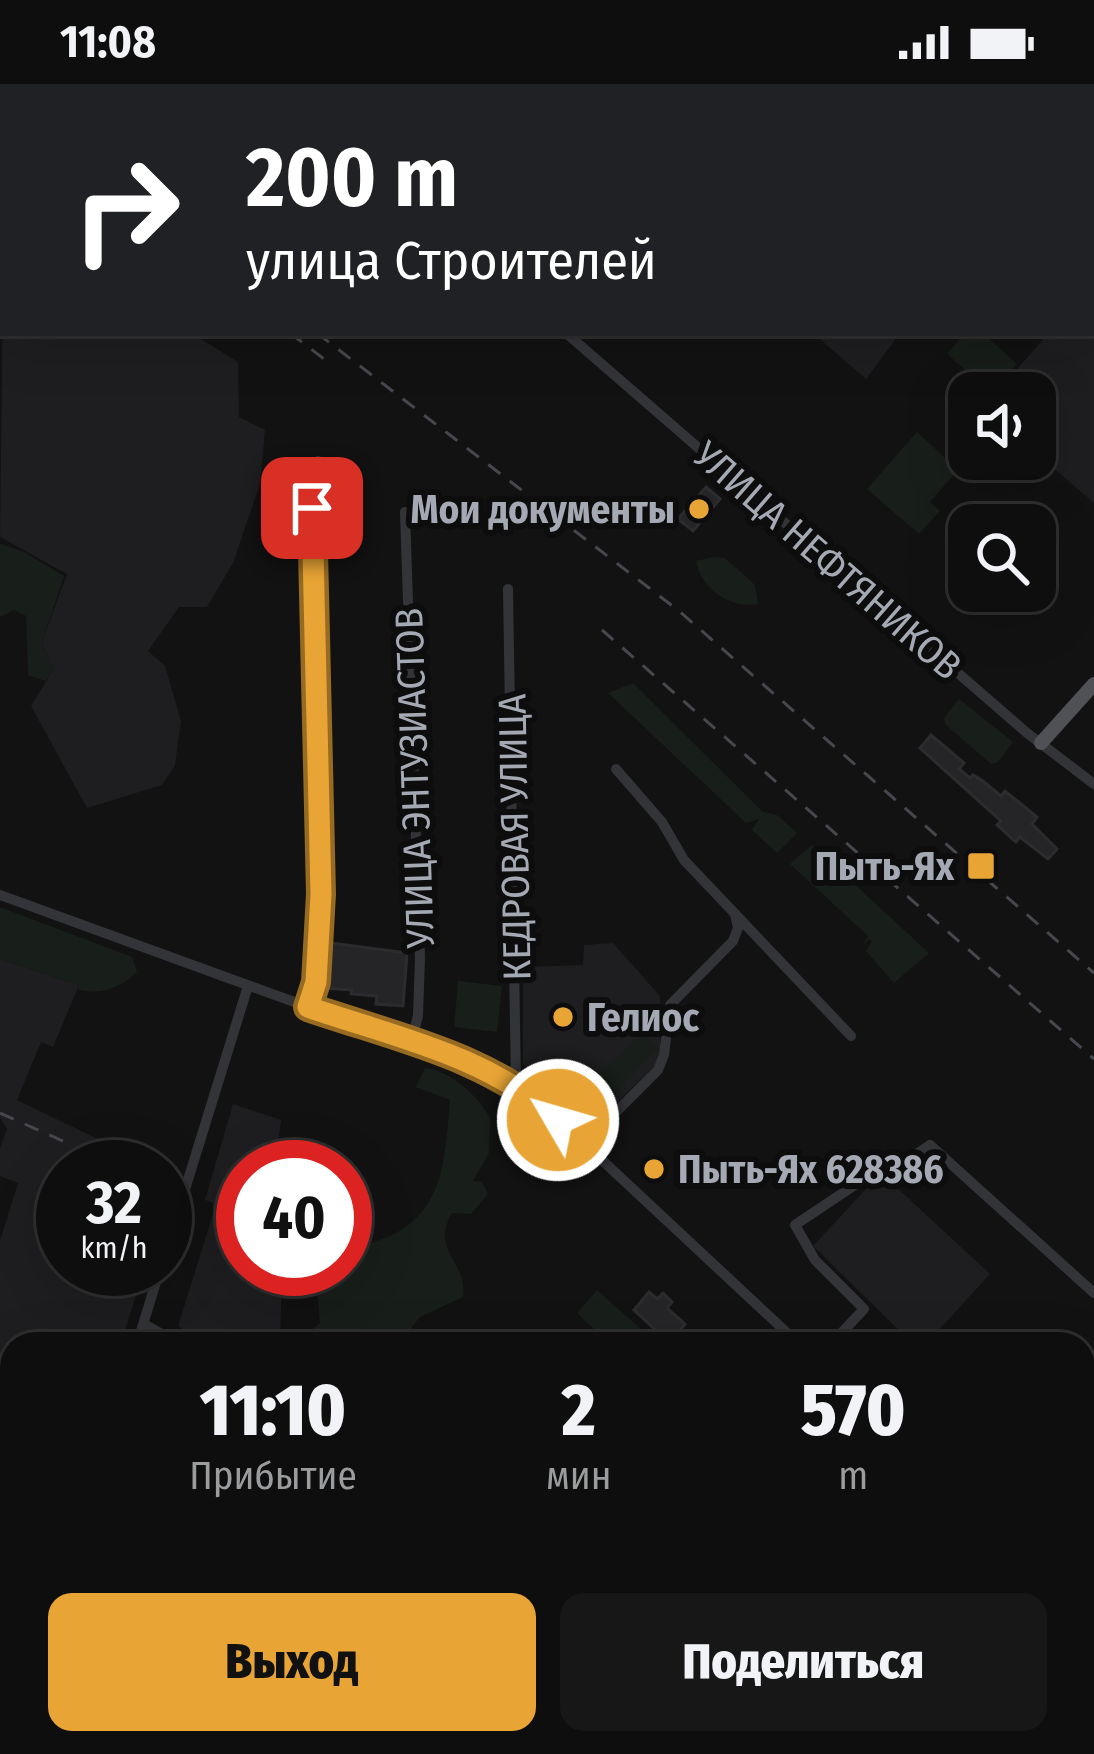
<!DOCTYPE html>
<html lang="ru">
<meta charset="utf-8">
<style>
:root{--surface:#0e0e0e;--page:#171717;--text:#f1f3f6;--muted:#9b9c9e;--line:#2e2e2e;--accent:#e8a535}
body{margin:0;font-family:"Fira Sans Condensed",sans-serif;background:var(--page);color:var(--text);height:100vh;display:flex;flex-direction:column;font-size:45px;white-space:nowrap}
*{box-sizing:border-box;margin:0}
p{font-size:39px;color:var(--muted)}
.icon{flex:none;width:66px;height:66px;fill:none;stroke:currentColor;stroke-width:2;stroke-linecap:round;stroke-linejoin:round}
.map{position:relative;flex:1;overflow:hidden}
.details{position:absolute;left:0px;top:1248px;width:1095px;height:423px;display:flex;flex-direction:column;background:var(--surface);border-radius:36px 36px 0 0;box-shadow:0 12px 48px #0002,0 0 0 3px var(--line)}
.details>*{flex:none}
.hud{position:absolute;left:0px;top:0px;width:1095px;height:252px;box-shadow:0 12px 48px #0002,0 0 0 3px var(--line);background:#202124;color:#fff;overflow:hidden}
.controls{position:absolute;left:948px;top:288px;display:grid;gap:24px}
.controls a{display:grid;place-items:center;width:108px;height:108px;border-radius:24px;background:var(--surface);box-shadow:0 12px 48px #0002,0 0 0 3px var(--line);font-size:60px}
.speed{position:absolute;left:36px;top:1056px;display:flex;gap:24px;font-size:60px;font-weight:700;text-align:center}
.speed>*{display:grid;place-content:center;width:156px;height:156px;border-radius:50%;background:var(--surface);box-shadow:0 12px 48px #0002,0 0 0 3px var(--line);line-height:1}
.speed small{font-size:30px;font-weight:400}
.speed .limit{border:18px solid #d22;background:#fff;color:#111}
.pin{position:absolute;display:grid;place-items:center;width:102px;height:102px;color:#fff;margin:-51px;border-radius:24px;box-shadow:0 6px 18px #0006}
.me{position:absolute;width:132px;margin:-66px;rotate:308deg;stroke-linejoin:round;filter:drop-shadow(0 0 9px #0008)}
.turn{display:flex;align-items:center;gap:42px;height:252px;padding:0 48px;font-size:54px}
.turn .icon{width:156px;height:156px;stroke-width:2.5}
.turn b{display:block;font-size:84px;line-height:102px}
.eta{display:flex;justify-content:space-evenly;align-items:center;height:204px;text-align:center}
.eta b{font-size:72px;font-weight:800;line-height:84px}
.button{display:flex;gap:24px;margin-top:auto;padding:24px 48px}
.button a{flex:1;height:138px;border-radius:24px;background:var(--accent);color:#111;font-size:48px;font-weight:800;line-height:138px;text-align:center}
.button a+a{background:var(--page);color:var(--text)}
.status{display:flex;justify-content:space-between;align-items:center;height:84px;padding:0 60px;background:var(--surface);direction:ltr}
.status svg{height:33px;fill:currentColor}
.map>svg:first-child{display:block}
.built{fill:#1e1e20}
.green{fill:#181e19}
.building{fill:#252527;stroke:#2c2c2f;stroke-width:3}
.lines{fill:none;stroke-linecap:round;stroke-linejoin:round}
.minor{stroke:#333438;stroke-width:10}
.major{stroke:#4f5157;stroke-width:14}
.rail{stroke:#46484d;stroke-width:3;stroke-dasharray:15 12;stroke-linecap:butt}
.route-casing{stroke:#976b22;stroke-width:30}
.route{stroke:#e8a535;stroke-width:21}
.poi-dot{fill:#e8a535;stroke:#0d0d0e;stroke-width:4.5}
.labels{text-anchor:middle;stroke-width:12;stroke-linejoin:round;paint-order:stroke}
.poi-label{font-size:39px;font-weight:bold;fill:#a4a9b3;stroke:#0d0d0e;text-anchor:end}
.street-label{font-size:39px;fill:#a4a9b3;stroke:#0d0d0e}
</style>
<div class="status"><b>11:08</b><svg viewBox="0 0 49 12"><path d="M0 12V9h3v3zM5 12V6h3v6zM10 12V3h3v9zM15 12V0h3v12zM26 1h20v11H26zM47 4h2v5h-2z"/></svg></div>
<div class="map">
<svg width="1094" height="1670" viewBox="0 0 1094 1670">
<rect width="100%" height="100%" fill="#121213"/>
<g class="built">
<path d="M1094 198V419L1035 368V309H996L1049 249H1092Z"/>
<path d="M3 206V249H191L238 278 239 333 265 346 260 400 233 479 207 523H179L148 567 165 582 181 637 175 681 162 701 87 724 31 622 53 586 42 558 67 490 0 453Z"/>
<path d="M813 249H900L866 295Z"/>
<path d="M613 859 660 912V977L591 1043 569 1021 588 1000 574 986 553 1006 523 980V883L583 881 584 861Z"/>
<path d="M0 875 79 901 53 963 41 958 17 1016 156 1083H63V1185H144L121 1260H12V1287L0 1283V1157L18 1099 0 1092V1064L7 1045 0 1034Z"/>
<path d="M233 1020 281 1036 275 1083H243V1185H282L280 1260H208L178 1242 213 1130V1119L205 1116Z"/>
<path d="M881 1089 990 1190 926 1260H913L813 1162Z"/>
<path d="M0 1320 12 1323 9 1653 0 1650Z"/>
</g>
<g class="green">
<path d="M965 249H983L1017 280 991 309 947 270Z"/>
<path d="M917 348 958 386 930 418 940 427 919 450 867 405Z"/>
<path d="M0 460 24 468 64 492 42 558 53 586 46 597 28 591 26 532 14 526 0 533Z"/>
<path d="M713 473 725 474 755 501 758 520C730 525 701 505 696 477Z"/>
<path d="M633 599 763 728 777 731 797 749 777 769 752 746 759 735 746 739 608 609Z"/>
<path d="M959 615 1013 658 997 679 991 680 945 640 944 634Z"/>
<path d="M812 761 929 869 894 899 866 867 872 858 869 855 862 862 868 852 790 780Z"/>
<path d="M0 823 132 873 137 888C120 904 100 912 78 905L79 901 0 875Z"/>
<path d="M458 897 502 902 497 948 454 943Z"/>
<path d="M643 949 658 964 614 1011 596 993Z"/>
<path d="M425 984C451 987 478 1012 490 1034L489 1069 473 1097 482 1098 488 1110 471 1130 452 1129C430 1167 468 1178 463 1213L420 1233 398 1260H315L313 1245 320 1239 315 1185H345V1147L357 1151 364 1161C443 1141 444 1086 450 1016L416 1003Z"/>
<path d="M597 1206 641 1245 628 1260H610L577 1229Z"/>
<rect x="41" y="1659" width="243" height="11"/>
</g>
<g class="building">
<path d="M706 403 720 415 693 447 678 435Z"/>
<path d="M931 651 964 679 959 685 970 694 973 691 983 697 1001 712 1005 707 1037 733 1032 740 1057 765 1048 775 1020 753 1016 758 997 741 1001 737 920 664Z"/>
<path d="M331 859 407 869 403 922 376 920 377 912 351 910 352 906 325 904Z"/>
<path d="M649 1208 657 1215 663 1209 672 1218 667 1224 685 1240 669 1258 634 1226Z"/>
</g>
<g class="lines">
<g class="minor">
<path d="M191 0 196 3"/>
<path d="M748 3 751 0"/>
<path d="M566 249 1027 649 1094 700"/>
<path d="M405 428 420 874 418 932 411 958"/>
<path d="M508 505 516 1001"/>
<path d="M616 685 662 738 684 776 851 952"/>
<path d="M0 811 506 995 545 1023 799 1260"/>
<path d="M308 923C328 867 322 797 321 739 317 619 303 496 318 377"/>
<path d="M584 1060 658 986 664 971 670 921 733 857 738 844 735 830"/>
<path d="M165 1170 248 902"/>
<path d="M144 1240 180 1260"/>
<path d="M137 1260 160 1185"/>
<path d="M831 1260 864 1225 815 1176 795 1141 892 1076 903 1079 930 1061 1094 1209"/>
<path d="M1083 1523 1094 1533"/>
<path d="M628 1659 640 1670"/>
<path d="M883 1659 895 1670"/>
<path d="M1050 1659 1062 1670"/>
<path d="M25 1670 26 1659"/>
</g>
<path class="major" d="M1041 659 1094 600"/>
<g class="rail">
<path d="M0 1 3 3"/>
<path d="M0 198 3 197"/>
<path d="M290 249 328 278"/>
<path d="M317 249 679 527 1094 889"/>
<path d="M602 546 1094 975"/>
<path d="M0 1029 74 1062"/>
</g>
</g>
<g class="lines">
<defs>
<path id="route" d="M312 424 321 810 316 898 308 923C394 953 490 972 558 1036"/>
</defs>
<use href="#route" class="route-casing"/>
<use href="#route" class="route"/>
</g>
<g class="poi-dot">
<circle cx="699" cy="425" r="12"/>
<rect x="966" y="767" width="30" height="30" rx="6"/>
<circle cx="563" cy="933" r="12"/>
<circle cx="654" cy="1085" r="12"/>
</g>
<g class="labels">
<g class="poi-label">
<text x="675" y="439">Мои документы</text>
<text x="954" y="796">Пыть-Ях</text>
<text x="587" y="947" text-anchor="start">Гелиос</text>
<text x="678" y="1099" text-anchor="start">Пыть-Ях 628386</text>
</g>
<g class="street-label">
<text transform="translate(828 476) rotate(41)" y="14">УЛИЦА НЕФТЯНИКОВ</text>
<text transform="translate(414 694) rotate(-92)" y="14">УЛИЦА ЭНТУЗИАСТОВ</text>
<text transform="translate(514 753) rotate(-91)" y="14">КЕДРОВАЯ УЛИЦА</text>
</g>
</g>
</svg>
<div class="controls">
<a><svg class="icon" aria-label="sound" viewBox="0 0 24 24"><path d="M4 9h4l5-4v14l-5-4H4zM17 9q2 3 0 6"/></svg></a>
<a><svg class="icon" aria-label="search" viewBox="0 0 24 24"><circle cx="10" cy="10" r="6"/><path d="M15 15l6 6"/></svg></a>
</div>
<div class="speed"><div>32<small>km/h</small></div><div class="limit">40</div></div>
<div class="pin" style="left:312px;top:424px;background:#d93025"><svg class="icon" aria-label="arrive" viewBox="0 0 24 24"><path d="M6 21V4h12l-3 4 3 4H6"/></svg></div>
<svg class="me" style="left:558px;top:1036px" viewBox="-20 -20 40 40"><circle r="17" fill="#e8a535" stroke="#fff" stroke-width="3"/><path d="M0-11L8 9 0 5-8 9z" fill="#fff"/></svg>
<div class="hud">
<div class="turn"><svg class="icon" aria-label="right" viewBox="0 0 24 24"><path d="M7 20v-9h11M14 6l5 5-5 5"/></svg><div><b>200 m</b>улица Строителей</div></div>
</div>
<section class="details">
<div class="eta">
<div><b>11:10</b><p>Прибытие</p></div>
<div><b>2</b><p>мин</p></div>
<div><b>570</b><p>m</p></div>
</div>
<div class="button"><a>Выход</a><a>Поделиться</a></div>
</section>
</div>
